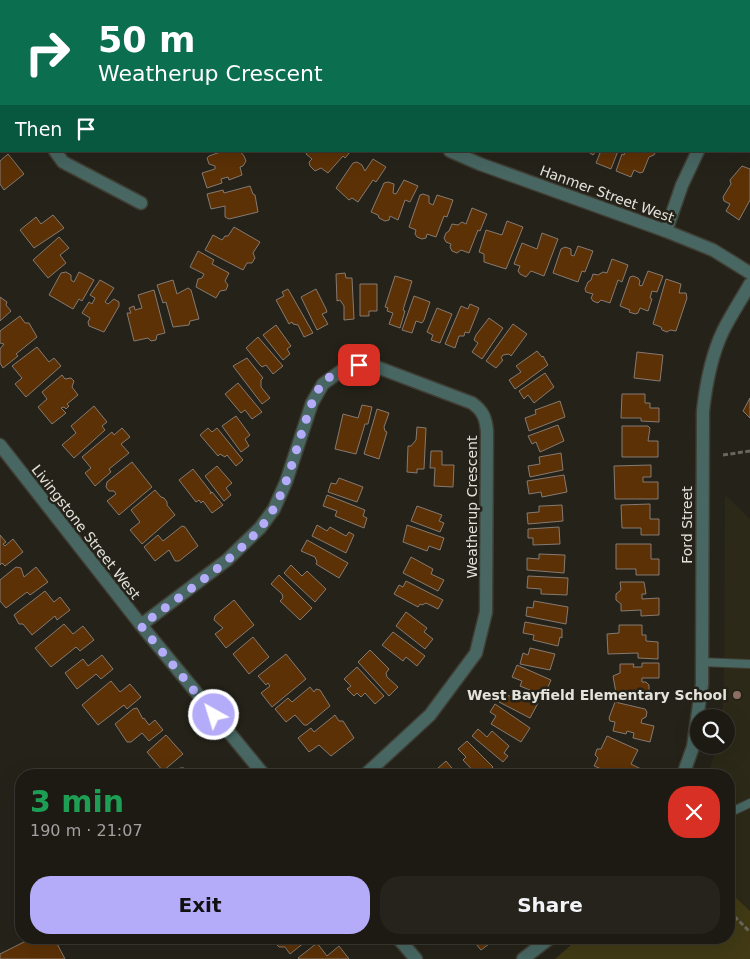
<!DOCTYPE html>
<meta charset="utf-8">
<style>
:root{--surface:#1c1a13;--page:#25231c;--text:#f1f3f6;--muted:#a0a1a0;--line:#3a3833;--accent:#b4acf9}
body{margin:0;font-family:"DejaVu Sans",sans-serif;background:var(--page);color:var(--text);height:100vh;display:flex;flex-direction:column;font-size:19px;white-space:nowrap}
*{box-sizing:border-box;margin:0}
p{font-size:16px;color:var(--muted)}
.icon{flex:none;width:28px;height:28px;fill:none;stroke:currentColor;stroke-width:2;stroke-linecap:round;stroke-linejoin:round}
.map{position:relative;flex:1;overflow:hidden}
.panel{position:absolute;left:15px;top:769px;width:720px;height:175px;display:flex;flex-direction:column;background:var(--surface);border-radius:20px;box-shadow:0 5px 20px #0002,0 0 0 1px var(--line)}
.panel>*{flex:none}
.top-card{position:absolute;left:0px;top:0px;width:750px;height:152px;box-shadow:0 5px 20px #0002,0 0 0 1px var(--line);background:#0b6e4f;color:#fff;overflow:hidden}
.buttons{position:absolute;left:690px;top:709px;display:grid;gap:10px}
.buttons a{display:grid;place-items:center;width:45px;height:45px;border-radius:50%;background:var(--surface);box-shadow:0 5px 20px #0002,0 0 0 1px var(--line);font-size:25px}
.pin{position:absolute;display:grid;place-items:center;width:42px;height:42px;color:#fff;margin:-21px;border-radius:10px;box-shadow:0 2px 8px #0006}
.me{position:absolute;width:55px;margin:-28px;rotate:321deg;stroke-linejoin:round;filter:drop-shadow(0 0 4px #0008)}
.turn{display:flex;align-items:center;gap:18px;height:105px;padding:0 15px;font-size:22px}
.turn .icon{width:65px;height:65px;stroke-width:2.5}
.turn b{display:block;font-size:35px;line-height:42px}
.then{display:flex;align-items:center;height:48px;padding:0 15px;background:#0003;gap:10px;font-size:19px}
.round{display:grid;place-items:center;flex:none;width:52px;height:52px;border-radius:20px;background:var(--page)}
.overview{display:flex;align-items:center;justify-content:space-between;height:85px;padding:0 15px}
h1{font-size:30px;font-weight:600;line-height:38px;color:#1e9e55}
.action{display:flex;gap:10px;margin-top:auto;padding:10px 15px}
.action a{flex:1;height:58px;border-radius:20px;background:var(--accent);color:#111;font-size:20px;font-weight:600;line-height:58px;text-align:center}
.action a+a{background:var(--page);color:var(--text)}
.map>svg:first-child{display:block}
.built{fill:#2c2918}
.green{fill:#413a15}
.building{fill:#5c3106;stroke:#857a72}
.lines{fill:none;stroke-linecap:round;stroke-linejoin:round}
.service-casing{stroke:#403e34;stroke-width:10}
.minor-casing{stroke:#403e34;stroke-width:15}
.tertiary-casing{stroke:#403e34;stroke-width:15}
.path{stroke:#68665d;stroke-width:3;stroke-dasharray:5 2.5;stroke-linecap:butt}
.service{stroke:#486762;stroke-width:8}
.minor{stroke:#486762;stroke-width:12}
.tertiary{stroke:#486762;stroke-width:12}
.route{stroke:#b4acf9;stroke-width:9;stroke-dasharray:0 16.2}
.education-dot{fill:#8d6e63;stroke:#252319;stroke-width:2}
.labels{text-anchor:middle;stroke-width:5;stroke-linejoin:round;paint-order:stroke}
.street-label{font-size:14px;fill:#e3e2db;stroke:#252319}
.poi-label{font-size:14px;font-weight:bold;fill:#e3e2db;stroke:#252319;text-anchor:end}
</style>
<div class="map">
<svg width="750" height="959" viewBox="0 0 750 959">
<rect width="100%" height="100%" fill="#252319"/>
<path class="built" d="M725 495 750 519V911L729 891V775H708L717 745H726V718L722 717 724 682Z"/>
<path class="green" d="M729 891 750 911V959H555L579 938H729Z"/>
<g class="building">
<path d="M223 151H240L244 156 246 161 243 166 240 167 242 175 229 180 228 177 221 179 222 183 207 188 202 173 215 169V166L209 164 207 158 209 156Z"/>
<path d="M308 151H351L345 158 343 156 328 173 321 168 315 171 310 166 309 162 312 159 306 154Z"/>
<path d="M587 151H618L611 169 596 163 600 153 596 151 593 155Z"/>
<path d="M625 151H656L654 155 649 157 643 172 640 173 634 170 631 177 616 171 622 154 624 155Z"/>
<path d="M8 154 24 174 4 190 0 184V161Z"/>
<path d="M373 159 386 167 376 182 373 180 358 202 352 198 349 200 336 188 353 163 357 162 362 165 365 171Z"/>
<path d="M742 166 750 169V200L739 220 726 211 730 204 724 201 723 197 731 184 730 180Z"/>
<path d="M404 180 418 186 410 202 405 200 398 220 390 216 389 220 385 221 379 218 378 215 371 212 384 183 388 182 394 184 393 193 396 194Z"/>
<path d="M250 186 253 194 255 195 258 212 229 219 225 217V206L211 209 207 194 223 190 224 193Z"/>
<path d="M423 194 429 196V203L433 205 437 195 453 200 447 217 444 216 436 237 427 234 426 238 422 239 417 237 415 234 416 230 409 227 420 195Z"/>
<path d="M472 208 487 214 480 231 478 230 469 253 461 250 457 253 452 251 450 247 451 244 446 242 444 238 446 233 449 231 452 224 458 225 462 222 466 224Z"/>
<path d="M53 215 64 228 34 248 20 230 36 217 41 224Z"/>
<path d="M507 221 523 227 506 269 484 262V254L479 252 486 230 502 235Z"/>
<path d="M234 227 260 242 253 253 255 258 252 263H247L243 270 205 250 213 235 222 240 225 236H228Z"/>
<path d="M542 233 558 239 544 276 531 271 526 277 520 274 518 271 520 266 514 264 522 243 537 249Z"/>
<path d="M59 237 69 248 60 255 66 263 48 278 33 260Z"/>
<path d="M578 246 593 251 585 272 582 271 578 282 553 273 561 249 565 247 571 249V255L574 256Z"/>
<path d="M198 251 214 260 212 264 229 273 225 281 228 285 226 290 220 291 216 298 196 287 198 279 202 278 204 274 190 267Z"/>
<path d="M612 259 628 265 622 282 618 280 610 303 601 300 598 303 593 301 591 298 593 294 586 292 585 289 588 282 591 280 593 274 598 275 603 272 607 273Z"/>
<path d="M648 271 663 276 657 292 652 291 650 298 652 299 648 311 640 308 638 313 635 314 629 312 630 310 620 306 630 277 633 276 638 278 640 281 639 285 642 286Z"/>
<path d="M66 272 71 275V280L74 282 79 272 94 280 82 301 79 299 73 309 49 295 61 273Z"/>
<path d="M345 273 346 278H352L354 319 344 320V306L340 300 337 301 336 274Z"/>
<path d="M395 276 412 281 403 310 405 311 400 328 389 324 393 313 387 311 388 308 385 307Z"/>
<path d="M666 279 681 284 679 293H686L687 298 676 331 670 330 667 332 662 330 661 327 653 324Z"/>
<path d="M100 280 114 288 105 302 108 304 114 299 119 302V306L104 332 89 326 88 322 90 318 82 313 89 302 92 304 95 298 90 295Z"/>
<path d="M173 280 177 294 188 288 191 290 199 319 190 321 189 325 173 327 166 302 163 303 157 285Z"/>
<path d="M360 284H377V311H369V316H360Z"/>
<path d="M288 289 313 333 304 337 298 325 293 324 292 322 289 324 276 300 284 296 282 292Z"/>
<path d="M316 289 326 309 327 312 322 314 328 324 317 330 301 297Z"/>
<path d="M154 290 165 333 157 335 156 340 151 341 148 338 134 341 127 313H131L129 308 134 306 135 310 142 308 138 295Z"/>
<path d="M414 296 430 302 424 320 422 323 416 321 412 333 402 330Z"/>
<path d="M0 297 7 302 6 305 11 311 0 321Z"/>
<path d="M470 304 479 308 469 333 465 332 464 336H459L455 348 445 344 461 306 468 309Z"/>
<path d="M437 308 452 314 440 343 431 340 433 335 427 332Z"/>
<path d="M20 316 25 323H29L37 337 16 354 18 356 3 368 0 363V349L4 344 0 343V331Z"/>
<path d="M489 318 503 328 482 359 472 352 478 343 474 340 476 335Z"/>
<path d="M513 324 527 334 511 356 509 354 503 355 501 358 503 360 496 368 486 361Z"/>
<path d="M276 325 291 346 287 349 290 354 283 360 263 335Z"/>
<path d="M258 337 283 366 273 374 266 365 262 367 260 365 246 348Z"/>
<path d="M37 347 49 362 54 358 61 366 26 397 15 384 22 378 12 366Z"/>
<path d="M537 351 542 357 543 356 548 365 515 389 509 380 521 372 516 366Z"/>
<path d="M637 352 663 355 660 381 634 378Z"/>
<path d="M247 358 263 378 261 380V387L270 398 262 404 233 366Z"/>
<path d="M545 373 554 387 534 403 528 395 524 399 519 391Z"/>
<path d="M62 375 65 379 71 378 74 381 72 387 78 395 67 404 69 406 66 409 64 407 61 408 66 413 52 424 38 407 47 399 42 392Z"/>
<path d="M238 383 262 412 252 419 245 410 241 413 225 394Z"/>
<path d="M622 394H645V403H650V408H659V422L641 421V418H621Z"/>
<path d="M750 398V418L743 411Z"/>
<path d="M560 401 565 417 529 431 525 418 536 414 535 410 538 409Z"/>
<path d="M362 405 372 407 368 424H365L356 454 335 449 343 414 358 418Z"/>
<path d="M94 406 107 422 102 426 105 430 74 458 62 445 76 433 71 426Z"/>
<path d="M377 409 389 413 384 427 385 431 387 432 379 459 364 454Z"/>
<path d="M236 416 250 435 245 439 249 446 241 452 222 426Z"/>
<path d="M558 425 564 441 540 452 536 442 532 444 528 436Z"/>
<path d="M622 426H648L650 428 648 441H658V457H622Z"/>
<path d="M417 427 426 428 424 469H417V473L407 472 408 446H411L416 440Z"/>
<path d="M122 428 130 437 121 444 129 453 109 469 111 472 95 486 85 473 91 468 82 457 112 432 114 435Z"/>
<path d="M208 428 212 432 217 428 243 460 236 466 227 455 225 457 220 454 218 456 200 435Z"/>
<path d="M431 451H442V465H454L453 487 434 486 435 468H430Z"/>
<path d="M561 453 563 470 530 477 528 466 540 464 539 457Z"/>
<path d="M132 462 152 487 119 515 107 501 116 494 114 491H109L106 487 107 482Z"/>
<path d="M651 465V477H643V482H658V499H615L614 466Z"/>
<path d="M217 466 232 483 226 488 231 495 224 501 205 476Z"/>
<path d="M193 469 211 492 210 494 212 492 223 505 212 513 203 501 201 503 199 500 196 502 179 480Z"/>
<path d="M564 475 567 492 542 497 541 492 529 494 527 481Z"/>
<path d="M339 478 363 487 357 502 328 492 331 483 336 484Z"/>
<path d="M155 490 161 497 164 498 167 502V505L175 515 142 544 130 530 140 522 131 510Z"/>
<path d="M327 495 365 510 363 516 367 518 364 528 335 516 337 511 323 506Z"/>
<path d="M650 504V519H659V535H641V528H622L621 505Z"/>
<path d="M562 505 563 521 528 524 527 513 539 512V506H542Z"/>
<path d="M417 506 442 515 439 521 444 523 440 532 411 521Z"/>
<path d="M317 525 327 531 330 527 346 536 349 532 354 535 346 553 312 536Z"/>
<path d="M407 525 444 538 440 550 429 546 427 551 403 542Z"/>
<path d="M182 526 185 527 198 546 179 561H175L169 550 155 561 144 547 158 535 163 541Z"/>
<path d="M559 527 560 544 533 545V538H528V529Z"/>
<path d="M0 535 6 542 3 544 5 546 13 539 23 552 5 566 2 563 0 565Z"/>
<path d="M307 540 348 563 339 578 316 564 317 562 315 557 301 551Z"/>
<path d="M616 544H651V559H659V575H636V569H616Z"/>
<path d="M539 554 565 555 564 573 527 570V558L539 559Z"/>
<path d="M411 557 433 569 431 574 444 580 438 591 403 573Z"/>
<path d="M291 565 302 576 307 571 326 589 315 602 284 573Z"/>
<path d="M16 567 21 568 24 577 36 567 48 582 30 595 27 592 6 608 0 601V580Z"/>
<path d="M279 575 312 608 300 620 280 601 283 598 282 594 271 584Z"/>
<path d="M528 576 568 578 567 595 541 594V589L527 588Z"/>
<path d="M406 581 443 600 438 609 426 603 422 605 420 604 418 607 394 594 399 585 403 587Z"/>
<path d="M620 582H644L646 594H642V599L659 598V615L641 616V610L621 611V604L616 600V594L621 590Z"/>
<path d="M45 591 54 602 60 597 70 610 57 620 55 616 32 635 23 624H19L14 615Z"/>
<path d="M234 600 254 625 226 648 215 634 223 628 214 620 215 616Z"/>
<path d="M534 601 568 607 566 624 526 616 527 607 533 608Z"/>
<path d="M406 612 427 628 424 632 433 639 425 649 396 626Z"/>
<path d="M525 622 562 629V638L560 637 558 646 533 640 534 635 523 633Z"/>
<path d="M64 624 73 634 83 626 94 640 80 651 76 647 51 667 35 648Z"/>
<path d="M619 625H642V635H646V641L658 642V659L638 658V653L608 654 607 634 619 633Z"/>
<path d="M393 632 425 656 417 666 406 657 403 661 382 645Z"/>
<path d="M253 637 269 657 249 674 233 654Z"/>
<path d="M530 648 555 654 550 670 520 664 523 653 528 655Z"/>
<path d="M370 650 389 669 386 673 387 677 398 687 389 696 358 662Z"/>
<path d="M286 654 306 679 272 707 261 693 270 686 268 683 266 685 258 676Z"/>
<path d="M102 655 113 669 101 679 96 674 77 689 65 673 83 659 88 666Z"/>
<path d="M642 663H659V678H642V682H646L649 685V691L646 693H616L613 676 620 673V664H634L633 667H642Z"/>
<path d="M517 665 551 680 544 696 520 686 522 681 512 677Z"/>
<path d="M357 667 384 696 375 704 365 693 361 697 357 693 354 696 347 689 351 686 344 679Z"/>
<path d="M111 681 120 692 130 684 141 697 127 709 124 705 98 725 82 705Z"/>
<path d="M310 687 314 692 316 689 320 690 330 706 307 725H304L295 715 286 722 275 709 288 698 292 702Z"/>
<path d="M504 693 517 700 521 694 538 703 530 718 499 702Z"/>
<path d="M615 702 645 709 647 712 646 717 642 719 641 723 654 726 650 742 633 738 634 733 627 731 626 734 613 731 615 722 610 721 609 718Z"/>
<path d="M495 704 530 728 521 742 491 724 496 716 490 712Z"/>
<path d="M137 708 143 719 144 718 149 725 155 720 163 730 149 741 142 733 131 742H127L115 724 133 709Z"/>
<path d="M335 715 339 721H343L354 738 331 756 319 745 309 752 298 738 311 728 314 732Z"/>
<path d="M478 729 487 737 492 731 509 746 504 753 508 756 503 762 472 736Z"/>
<path d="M166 735 183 754 163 771 147 752Z"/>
<path d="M607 736 638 750 631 764 641 769 638 775H616L594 766 598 758 595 755 597 749H601Z"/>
<path d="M467 741 493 767 485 775H477L463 760 466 757 458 749Z"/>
<path d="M446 761 456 773 461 769 466 775H444L438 768Z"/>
<path d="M180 768H184L188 775H171Z"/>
<path d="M32 938H54L65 959H0V954Z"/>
<path d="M280 938H317L313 941 310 938 290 954 285 947H279L276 944 277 940Z"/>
<path d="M471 938H497L481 950Z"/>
<path d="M317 943 327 956 339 946 349 959H299L298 958Z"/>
</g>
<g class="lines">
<defs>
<g id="service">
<path d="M701 662 750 664"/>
<path d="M729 813 750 803"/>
</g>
<g id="minor">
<path d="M528 1 530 0"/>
<path d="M749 100 750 99"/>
<path d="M55 151 63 162 141 203"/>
<path d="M666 231 682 185 698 151"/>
<path d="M141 625 227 560 260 528 274 509 286 482 312 403 323 384 345 368 359 365 374 366 472 403C483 411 486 418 487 432L486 612 476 653 430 715 365 775"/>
<path d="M683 775 693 747 702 684 703 411C706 384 711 356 723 331 731 315 741 300 750 284"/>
<path d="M523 959 550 938"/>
</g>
<g id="tertiary">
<path d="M288 0 289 1"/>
<path d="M111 1 113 0"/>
<path d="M0 90 1 89"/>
<path d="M450 151 480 164 666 231 713 250 750 273"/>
<path d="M0 445 141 625 264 775"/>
<path d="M398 938 416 959"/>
</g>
</defs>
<use href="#service" class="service-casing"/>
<use href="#minor" class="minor-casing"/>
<use href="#tertiary" class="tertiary-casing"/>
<g class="path">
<path d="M723 455 750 451"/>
<path d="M729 911 750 932"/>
</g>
<use href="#service" class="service"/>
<use href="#minor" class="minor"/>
<use href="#tertiary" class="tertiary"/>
</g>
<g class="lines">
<path class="route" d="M214 715 141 626C179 596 252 550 274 508 288 483 295 453 304 426 309 412 313 396 322 384 332 373 345 368 359 365"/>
</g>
<circle class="education-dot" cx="737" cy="695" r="5"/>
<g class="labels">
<g class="street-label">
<text transform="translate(607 194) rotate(20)" y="5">Hanmer Street West</text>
<text transform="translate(472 507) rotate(-90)" y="5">Weatherup Crescent</text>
<text transform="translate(687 525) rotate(-90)" y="5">Ford Street</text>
<text transform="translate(86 532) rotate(52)" y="5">Livingstone Street West</text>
</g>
<g class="poi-label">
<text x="727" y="700">West Bayfield Elementary School</text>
</g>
</g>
</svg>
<div class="buttons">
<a><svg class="icon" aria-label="search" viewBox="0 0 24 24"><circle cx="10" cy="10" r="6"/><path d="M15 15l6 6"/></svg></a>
</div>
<div class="pin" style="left:359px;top:365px;background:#d93025"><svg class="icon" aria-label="arrive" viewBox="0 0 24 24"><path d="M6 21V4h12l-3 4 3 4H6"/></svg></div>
<svg class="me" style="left:214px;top:715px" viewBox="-20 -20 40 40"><circle r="17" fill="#b4acf9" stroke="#fff" stroke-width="3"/><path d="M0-11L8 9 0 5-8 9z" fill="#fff"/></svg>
<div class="top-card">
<div class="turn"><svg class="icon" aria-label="right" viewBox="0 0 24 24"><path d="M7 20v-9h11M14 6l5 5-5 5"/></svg><div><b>50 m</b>Weatherup Crescent</div></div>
<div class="then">Then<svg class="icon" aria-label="arrive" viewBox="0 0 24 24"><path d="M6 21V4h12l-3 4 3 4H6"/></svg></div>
</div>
<section class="panel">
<div class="overview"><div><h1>3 min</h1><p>190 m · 21:07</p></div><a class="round" style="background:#d93025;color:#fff"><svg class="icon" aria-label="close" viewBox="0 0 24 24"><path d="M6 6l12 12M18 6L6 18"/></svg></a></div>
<div class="action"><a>Exit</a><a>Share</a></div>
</section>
</div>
